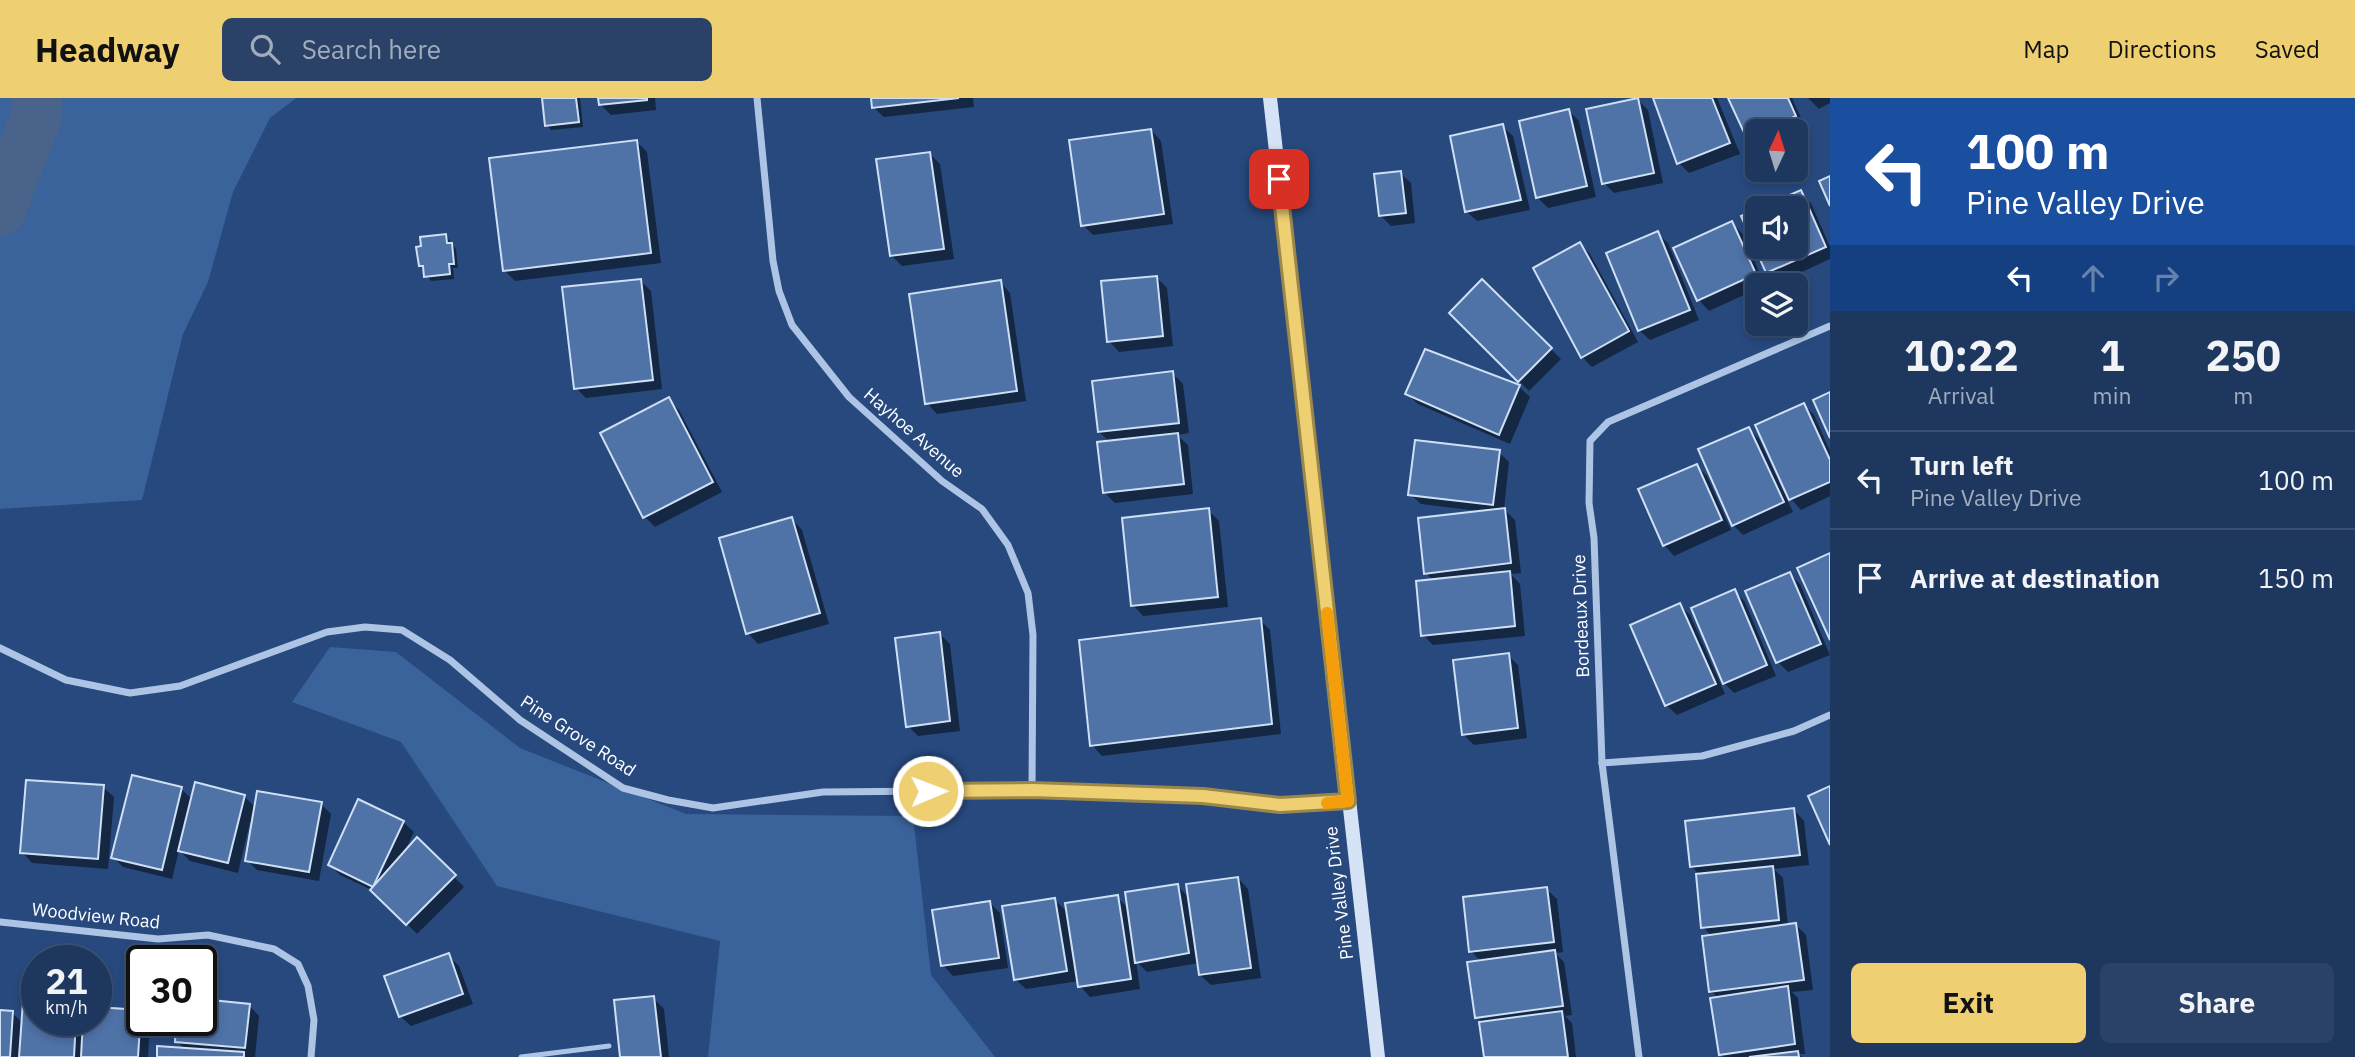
<!DOCTYPE html>
<style>
:root{--surface:#1d375e;--page:#2a4267;--text:#f1f3f6;--muted:#a0acbc;--line:#3b5173;--accent:#eecf72}
body{margin:0;font-family:"IBM Plex Sans",sans-serif;background:var(--page);color:var(--text);height:100vh;display:flex;flex-direction:column;font-size:26px;white-space:nowrap}
*{box-sizing:border-box;margin:0}
p{font-size:23px;color:var(--muted)}
.icon{flex:none;width:38px;height:38px;fill:none;stroke:currentColor;stroke-width:2;stroke-linecap:round;stroke-linejoin:round}
.map{position:relative;flex:1;overflow:hidden}
.panel{display:flex;flex-direction:column;background:var(--surface);width:525px}
.panel>*{flex:none}
.hud{background:#1a4fa0;color:#fff;overflow:hidden}
.needle{width:46px;rotate:4deg}
.fabs{position:absolute;left:1745px;top:21px;display:grid;gap:14px}
.fabs a{display:grid;place-items:center;width:63px;height:63px;border-radius:10px;background:var(--surface);box-shadow:0 4px 10px #0003,0 0 0 2px var(--line);font-size:35px}
.speed{position:absolute;left:21px;top:847px;display:flex;gap:14px;font-size:35px;font-weight:700;text-align:center}
.speed>*{display:grid;place-content:center;width:91px;height:91px;border-radius:50%;background:var(--surface);box-shadow:0 4px 10px #0003,0 0 0 2px var(--line);line-height:1}
.speed small{font-size:18px;font-weight:400}
.speed .limit{border:4px solid #111;border-radius:10px;background:#fff;color:#111}
.pin{position:absolute;display:grid;place-items:center;width:60px;height:60px;color:#fff;margin:-30px;border-radius:14px;box-shadow:0 4px 10px #0006}
.me{position:absolute;width:77px;margin:-38px;rotate:89deg;stroke-linejoin:round;filter:drop-shadow(0 0 5px #0008)}
.turn{display:flex;align-items:center;gap:24px;height:147px;padding:0 21px;font-size:32px}
.turn .icon{width:91px;height:91px;stroke-width:2.5}
.turn b{display:block;font-size:49px;line-height:60px}
.lanes{display:flex;align-items:center;height:66px;padding:0 21px;background:#0003;justify-content:center;gap:35px;direction:ltr}
.lanes .off{opacity:.35}
.eta{display:flex;justify-content:space-evenly;align-items:center;height:119px;text-align:center}
.eta b{font-size:42px;font-weight:700;line-height:49px}
.cta{display:flex;gap:14px;margin-top:auto;padding:14px 21px}
.cta a{flex:1;height:80px;border-radius:10px;background:var(--accent);color:#111;font-size:28px;font-weight:700;line-height:80px;text-align:center}
.cta a+a{background:var(--page);color:var(--text)}
ul{padding:0;list-style:none}
li{display:flex;align-items:center;gap:21px;height:98px;padding:0 21px;border-top:2px solid var(--line)}
li div{flex:1}
li b{display:block;font-size:26px}
li em{font-style:normal}
header{display:flex;align-items:center;gap:42px;box-sizing:border-box;height:98px;padding:0 35px;background:var(--accent);color:#111}
header strong{font-size:33px}
nav{display:flex;gap:38px;margin-inline-start:auto;font-size:24px}
.search{width:490px;height:63px;background:var(--page);display:flex;align-items:center;gap:18px;box-sizing:border-box;padding:0 24px;border-radius:10px;color:var(--muted);font-size:26px}
main{display:flex;flex:1;min-height:0}
.map>svg:first-child{display:block}
.green{fill:#3a629b}
.shadow{fill:#0007}
.lines{fill:none;stroke-linecap:round;stroke-linejoin:round}
.river{stroke:#4a638a;stroke-width:51}
.building{fill:#4f72a7;stroke:#cfdff4;stroke-width:2}
.service{stroke:#adc4e5;stroke-width:5}
.minor{stroke:#adc4e5;stroke-width:7}
.secondary{stroke:#d6e2f5;stroke-width:14}
.route-casing{stroke:#9b874a;stroke-width:18}
.route{stroke:#eecf72;stroke-width:12}
.slow{stroke:#f59e0b;stroke-width:12}
.labels{text-anchor:middle;stroke-width:5;stroke-linejoin:round;paint-order:stroke}
.street-label{font-size:18px;fill:#fff;stroke:#27497e}
</style>
<header>
<strong>Headway</strong>
<div class="search"><svg class="icon" aria-label="search" viewBox="0 0 24 24"><circle cx="10" cy="10" r="6"/><path d="M15 15l6 6"/></svg>Search here</div>
<nav><a>Map</a><a>Directions</a><a>Saved</a></nav>
</header>
<main>
<div class="map">
<svg width="1830" height="959" viewBox="0 0 1830 959">
<rect width="100%" height="100%" fill="#27497e"/>
<g class="green">
<path d="M0 0H296L270 20 233 94 208 184 183 236 142 402 0 411Z"/>
<path d="M330 549 396 554 520 650 686 716 913 718 931 877 995 959H708L720 843 497 788 401 644 292 604Z"/>
</g>
<g class="shadow">
<path d="M544 0H580L583 29 551 32 547 27Z"/>
<path d="M600 0H655L656 12 611 17 600 6Z"/>
<path d="M873 0H973L974 9 884 19 873 9Z"/>
<path d="M1654 0H1717L1740 56 1689 75 1679 65Z"/>
<path d="M1730 0H1792L1805 29 1795 33H1757V49L1748 40Z"/>
<path d="M1808 0H1830V5L1819 11Z"/>
<path d="M1638 2 1648 12 1663 85 1614 95 1604 85Z"/>
<path d="M1569 13 1579 23 1596 99 1548 110 1537 99Z"/>
<path d="M1502 28 1513 38 1530 112 1477 123 1466 113Z"/>
<path d="M1151 32 1161 43 1173 126 1093 137 1083 127Z"/>
<path d="M637 44 647 54 661 165 515 183 504 172Z"/>
<path d="M930 56 940 66 954 161 902 168 892 158Z"/>
<path d="M1400 75 1411 85 1415 125 1391 128 1381 118Z"/>
<path d="M1800 94 1811 105 1830 149V161L1778 185 1768 174 1744 119 1757 113V149H1796V110H1764Z"/>
<path d="M1731 125 1742 135 1765 187H1757V191L1709 213 1699 202 1675 151Z"/>
<path d="M1657 135 1668 145 1699 222 1650 242 1639 232Z"/>
<path d="M446 138 456 151 458 170H453L454 181 431 183 420 167 423 149Z"/>
<path d="M1580 146 1590 156 1638 244 1592 269 1582 259Z"/>
<path d="M1156 179 1167 190 1173 248 1119 254 1109 243Z"/>
<path d="M640 182 651 193 662 291 586 300 576 290Z"/>
<path d="M1482 183 1561 261 1529 293 1451 215Z"/>
<path d="M1000 184 1010 195 1026 303 937 316 927 305Z"/>
<path d="M1426 253 1519 289 1530 299 1510 346 1418 306 1407 296Z"/>
<path d="M1172 275 1183 286 1189 335 1177 337 1188 347 1193 396 1115 405 1104 394 1110 344 1099 334Z"/>
<path d="M669 302 679 312 722 394 655 429 645 419Z"/>
<path d="M1804 307 1814 317 1830 353V398L1801 412 1791 401Z"/>
<path d="M1749 331 1759 341 1793 414 1743 437 1733 427Z"/>
<path d="M1499 354 1509 364 1504 411 1515 422 1521 475 1511 476 1520 486 1525 538 1433 547 1423 537 1434 483 1426 475 1479 413 1421 406 1410 396Z"/>
<path d="M1697 368 1707 378 1731 432 1674 458 1664 447Z"/>
<path d="M1208 412 1219 423 1228 509 1143 518 1133 507Z"/>
<path d="M792 421 802 432 829 526 758 546 748 535Z"/>
<path d="M1790 476 1800 486 1830 557 1788 574 1778 564Z"/>
<path d="M1735 493 1745 504 1776 578 1734 595 1724 585Z"/>
<path d="M1680 507 1690 517 1725 596 1677 617 1666 607Z"/>
<path d="M1260 522 1270 532 1281 636 1102 658 1092 647Z"/>
<path d="M940 536 950 546 960 633 918 638 908 628Z"/>
<path d="M1508 557 1518 567 1527 640 1474 647 1463 636Z"/>
<path d="M103 689 114 699 108 771 32 765 22 754Z"/>
<path d="M181 691 192 701 244 698 256 710 321 706 331 716 319 783 257 772 247 762 253 725 250 724 238 775 190 763 179 752 172 781 123 769 113 759Z"/>
<path d="M1794 712 1804 723 1809 767 1774 771 1783 780 1788 828 1796 827 1806 837 1813 892 1792 894 1798 900 1805 956H1799L1802 959H1723L1720 956 1718 900 1711 893 1712 838 1703 829 1700 777 1692 769Z"/>
<path d="M403 724 414 734 404 755 417 741 464 789 417 836 374 793 340 777 330 767Z"/>
<path d="M1238 780 1248 791 1261 880 1211 887 1200 877 1199 865 1147 874 1136 863 1140 891 1090 899 1080 888 1079 883 1026 891 1015 881 1055 802 1068 815 1117 799 1130 812 1178 788 1189 800Z"/>
<path d="M1546 791 1557 801 1563 854 1555 855 1564 864 1572 917 1565 918 1572 925 1576 959H1486L1481 923 1477 919 1481 864 1471 853Z"/>
<path d="M990 805 1000 815 1008 870 953 878 943 867Z"/>
<path d="M448 857 459 868 473 906 411 928 400 918Z"/>
<path d="M653 900 664 911 669 959H622Z"/>
<path d="M249 907 259 918 255 959H158L185 952 177 943 201 922Z"/>
<path d="M0 914 12 915 23 925 37 922H96L140 914 142 922 150 924 148 959H0Z"/>
</g>
<g class="lines">
<path class="river" d="M0 113 36 20 37 0"/>
</g>
<g class="building">
<path d="M542 0H576L579 24 545 28Z"/>
<path d="M598 0H647V2L599 7Z"/>
<path d="M871 0H959L872 10Z"/>
<path d="M1638 0 1654 75 1602 86 1586 11Z"/>
<path d="M1653 0H1712L1730 45 1677 66Z"/>
<path d="M1728 0H1788L1796 18 1763 33H1757V36L1747 41Z"/>
<path d="M1569 11 1587 88 1536 100 1519 23Z"/>
<path d="M1503 26 1521 102 1465 114 1450 38Z"/>
<path d="M1151 31 1164 116 1081 128 1069 42Z"/>
<path d="M637 42 651 155 503 173 489 60Z"/>
<path d="M930 54 944 151 890 158 876 61Z"/>
<path d="M1401 73 1406 115 1379 118 1374 76Z"/>
<path d="M1830 78V108L1819 83Z"/>
<path d="M1801 92 1826 149 1766 175 1741 118 1757 111V149H1796V110H1760Z"/>
<path d="M1732 123 1756 176 1697 203 1673 150Z"/>
<path d="M1658 133 1690 212 1638 233 1606 155Z"/>
<path d="M446 136 447 145H452L454 166H449L450 176 424 179 423 168H419L416 149 421 148 420 139Z"/>
<path d="M1580 144 1629 233 1581 260 1533 170Z"/>
<path d="M1157 178 1163 238 1107 244 1101 183Z"/>
<path d="M641 181 653 282 574 291 562 189Z"/>
<path d="M1482 181 1552 250 1518 284 1449 215Z"/>
<path d="M1001 182 1017 293 925 306 909 196Z"/>
<path d="M1425 251 1520 287 1499 337 1405 296Z"/>
<path d="M1173 273 1179 325 1098 334 1092 283Z"/>
<path d="M1830 294V340L1813 302Z"/>
<path d="M669 299 713 384 643 420 600 335Z"/>
<path d="M1804 305 1830 362V384L1789 402 1755 327Z"/>
<path d="M1749 329 1784 404 1732 428 1698 351Z"/>
<path d="M1178 335 1184 386 1103 395 1097 344Z"/>
<path d="M1415 342 1500 352 1493 407 1408 397Z"/>
<path d="M1697 366 1722 422 1663 448 1638 391Z"/>
<path d="M1209 410 1218 499 1131 508 1122 420Z"/>
<path d="M1505 410 1511 465 1424 476 1418 420Z"/>
<path d="M792 419 820 515 746 536 719 440Z"/>
<path d="M1830 455V542L1797 470Z"/>
<path d="M1510 473 1515 528 1421 538 1416 483Z"/>
<path d="M1790 474 1821 546 1776 565 1745 493Z"/>
<path d="M1735 491 1767 567 1723 586 1691 510Z"/>
<path d="M1680 505 1716 586 1665 608 1630 527Z"/>
<path d="M1261 520 1272 626 1090 648 1079 542Z"/>
<path d="M940 534 950 623 906 629 895 540Z"/>
<path d="M1509 555 1518 630 1462 637 1453 562Z"/>
<path d="M132 677 182 689 162 772 111 760Z"/>
<path d="M26 682 104 687 98 761 20 755Z"/>
<path d="M195 684 245 697 228 765 178 753Z"/>
<path d="M1830 688V747L1808 698Z"/>
<path d="M257 693 322 704 309 774 245 763Z"/>
<path d="M358 701 404 723 373 789 328 767Z"/>
<path d="M1794 710 1800 757 1690 769 1685 723Z"/>
<path d="M417 739 456 777 406 827 370 792Z"/>
<path d="M1773 768 1779 822 1701 830 1696 776Z"/>
<path d="M1238 779 1251 870 1199 877 1186 786Z"/>
<path d="M1178 786 1189 855 1135 865 1125 794Z"/>
<path d="M1547 789 1554 844 1469 854 1463 799Z"/>
<path d="M1118 797 1131 881 1078 889 1065 805Z"/>
<path d="M1055 800 1067 873 1014 882 1002 808Z"/>
<path d="M990 803 999 860 941 868 932 812Z"/>
<path d="M1796 825 1804 882 1709 894 1702 838Z"/>
<path d="M1555 852 1563 908 1475 920 1467 864Z"/>
<path d="M449 855 463 896 399 919 384 878Z"/>
<path d="M1788 888 1795 946 1719 957 1710 900Z"/>
<path d="M654 898 661 959H620L614 902Z"/>
<path d="M201 901 250 906 245 950 175 944 176 922H201Z"/>
<path d="M23 903 37 904V922H76L74 959H19Z"/>
<path d="M96 909 141 912 138 959H81L83 922H96Z"/>
<path d="M0 912 13 913 10 959H0Z"/>
<path d="M1562 913 1568 959H1484L1479 924Z"/>
<path d="M157 948 244 954V959H157Z"/>
<path d="M1798 953 1799 959H1749Z"/>
</g>
<g class="lines">
<path class="service" d="M521 959 609 948"/>
<g class="minor">
<path d="M757 0 773 163 779 193 792 227 849 299 942 383 982 411 1008 447 1028 495 1033 537 1032 692"/>
<path d="M0 550 66 582 130 595 180 588 327 534 365 529 402 532 450 562 520 622 623 690 668 702 713 710 823 694 1032 692 1203 698 1280 707 1348 703"/>
<path d="M1602 665 1702 658 1794 633 1830 617"/>
<path d="M0 824 158 841 208 837 274 851 298 866 308 888 314 922 311 959"/>
<path d="M1639 959 1602 665 1594 440 1589 405 1590 343 1608 324 1830 228"/>
</g>
<path class="secondary" d="M1270 0 1378 959"/>
</g>
<g class="lines">
<defs>
<path id="route" d="M928 693 1032 692 1203 698 1280 707 1348 703 1279 81"/>
</defs>
<use href="#route" class="route-casing"/>
<use href="#route" class="route"/>
<path class="slow" d="M1327 515 1348 703 1327 705"/>
</g>
<g class="labels">
<g class="street-label">
<text transform="translate(914 335) rotate(41)" y="6">Hayhoe Avenue</text>
<text transform="translate(1581 518) rotate(-92)" y="6">Bordeaux Drive</text>
<text transform="translate(578 638) rotate(33)" y="6">Pine Grove Road</text>
<text transform="translate(1339 795) rotate(-97)" y="6">Pine Valley Drive</text>
<text transform="translate(96 818) rotate(6)" y="6">Woodview Road</text>
</g>
</g>
</svg>
<div class="fabs">
<a><svg class="needle" viewBox="-14 -14 28 28"><path d="M0-13l5 13h-10z" fill="#e53935"/><path d="M0 13l5-13h-10z" fill="#a0acbc"/></svg></a>
<a><svg class="icon" aria-label="sound" viewBox="0 0 24 24"><path d="M4 9h4l5-4v14l-5-4H4zM17 9q2 3 0 6"/></svg></a>
<a><svg class="icon" aria-label="layers" viewBox="0 0 24 24"><path d="M12 4l9 5-9 5-9-5zM3 14l9 5 9-5"/></svg></a>
</div>
<div class="speed"><div>21<small>km/h</small></div><div class="limit">30</div></div>
<div class="pin" style="left:1279px;top:81px;background:#d93025"><svg class="icon" aria-label="arrive" viewBox="0 0 24 24"><path d="M6 21V4h12l-3 4 3 4H6"/></svg></div>
<svg class="me" style="left:928px;top:693px" viewBox="-20 -20 40 40"><circle r="17" fill="#eecf72" stroke="#fff" stroke-width="3"/><path d="M0-11L8 9 0 5-8 9z" fill="#fff"/></svg>
</div>
<section class="panel">
<div class="hud">
<div class="turn"><svg class="icon" aria-label="left" viewBox="0 0 24 24"><path d="M17 20v-9H6M10 6l-5 5 5 5"/></svg><div><b>100 m</b>Pine Valley Drive</div></div>
<div class="lanes"><svg class="icon" aria-label="left" viewBox="0 0 24 24"><path d="M17 20v-9H6M10 6l-5 5 5 5"/></svg><svg class="icon off" aria-label="ahead" viewBox="0 0 24 24"><path d="M12 20V5M6 11l6-6 6 6"/></svg><svg class="icon off" aria-label="right" viewBox="0 0 24 24"><path d="M7 20v-9h11M14 6l5 5-5 5"/></svg></div>
</div>
<div class="eta">
<div><b>10:22</b><p>Arrival</p></div>
<div><b>1</b><p>min</p></div>
<div><b>250</b><p>m</p></div>
</div>
<ul>
<li><svg class="icon" aria-label="left" viewBox="0 0 24 24"><path d="M17 20v-9H6M10 6l-5 5 5 5"/></svg><div><b>Turn left</b><p>Pine Valley Drive</p></div><em>100 m</em></li>
<li><svg class="icon" aria-label="arrive" viewBox="0 0 24 24"><path d="M6 21V4h12l-3 4 3 4H6"/></svg><div><b>Arrive at destination</b></div><em>150 m</em></li>
</ul>
<div class="cta"><a>Exit</a><a>Share</a></div>
</section>
</main>
